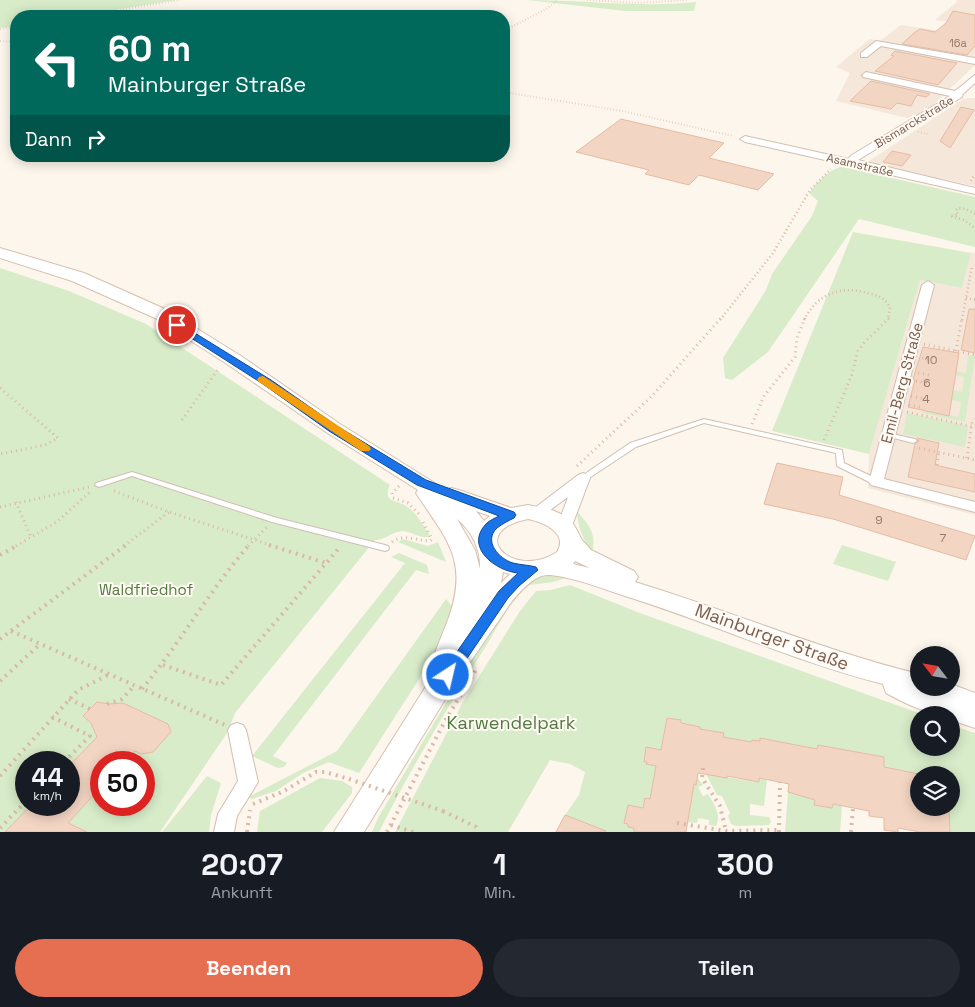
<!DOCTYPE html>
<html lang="de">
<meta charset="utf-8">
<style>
:root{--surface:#171b24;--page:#242831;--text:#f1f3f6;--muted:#9ea1a6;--accent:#e76f51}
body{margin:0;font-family:"Space Grotesk",sans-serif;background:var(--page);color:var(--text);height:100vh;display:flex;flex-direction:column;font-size:19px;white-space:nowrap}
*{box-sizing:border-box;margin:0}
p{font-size:16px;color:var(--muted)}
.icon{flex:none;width:28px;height:28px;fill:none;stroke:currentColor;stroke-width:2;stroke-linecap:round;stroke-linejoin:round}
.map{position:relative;height:832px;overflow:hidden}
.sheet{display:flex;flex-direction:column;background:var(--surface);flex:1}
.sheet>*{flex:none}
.guide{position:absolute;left:10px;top:10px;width:500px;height:152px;border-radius:20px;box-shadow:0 2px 12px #0003;background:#00695c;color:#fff;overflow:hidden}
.needle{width:32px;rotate:301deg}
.fabs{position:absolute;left:910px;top:646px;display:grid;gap:10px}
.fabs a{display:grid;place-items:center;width:50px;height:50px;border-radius:50%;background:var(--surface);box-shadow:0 2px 12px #0003;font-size:25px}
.speed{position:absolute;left:15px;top:751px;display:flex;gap:10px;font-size:25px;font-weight:700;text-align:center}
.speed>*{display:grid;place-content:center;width:65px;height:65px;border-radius:50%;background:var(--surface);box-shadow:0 2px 12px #0003;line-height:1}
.speed small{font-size:12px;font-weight:400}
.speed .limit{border:8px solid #d22;background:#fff;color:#111}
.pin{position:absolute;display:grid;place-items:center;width:42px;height:42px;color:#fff;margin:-21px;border:2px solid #fff;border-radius:50%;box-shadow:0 1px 5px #0007}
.me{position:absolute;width:55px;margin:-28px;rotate:35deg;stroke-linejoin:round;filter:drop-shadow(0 0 4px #0008)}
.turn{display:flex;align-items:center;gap:18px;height:105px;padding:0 15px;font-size:22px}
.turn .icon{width:65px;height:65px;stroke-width:2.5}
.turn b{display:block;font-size:35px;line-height:42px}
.then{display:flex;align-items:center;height:48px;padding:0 15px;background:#0003;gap:10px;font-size:19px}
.eta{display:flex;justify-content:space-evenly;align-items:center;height:85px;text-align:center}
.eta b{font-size:30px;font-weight:800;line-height:35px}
.primary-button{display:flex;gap:10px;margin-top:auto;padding:10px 15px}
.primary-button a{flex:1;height:58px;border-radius:30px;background:var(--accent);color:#fff;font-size:20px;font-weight:800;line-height:58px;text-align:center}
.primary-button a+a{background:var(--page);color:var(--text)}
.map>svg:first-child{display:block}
.residential{fill:#f5e8da}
.green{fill:#d8ecc9;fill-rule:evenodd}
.building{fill:#f3d5c3;stroke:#e6bba3}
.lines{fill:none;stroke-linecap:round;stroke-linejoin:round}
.lane-casing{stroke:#d1beb0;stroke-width:2}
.street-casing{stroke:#d1beb0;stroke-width:2}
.secondary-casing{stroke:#d6c0b0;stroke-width:2}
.path-far3{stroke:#d9b8a5;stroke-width:2;stroke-dasharray:0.5 2.5;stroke-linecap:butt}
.path-far2{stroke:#d9b8a5;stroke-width:2.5;stroke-dasharray:1 3;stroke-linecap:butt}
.path-far1{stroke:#d9b8a5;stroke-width:3;stroke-dasharray:1 4;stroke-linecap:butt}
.path{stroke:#d9b8a5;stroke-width:4;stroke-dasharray:2 5;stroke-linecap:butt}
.lane{fill:#fff;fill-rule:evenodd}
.street{fill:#fff;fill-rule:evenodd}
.secondary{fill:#fff;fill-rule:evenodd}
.path-bridge{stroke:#d9b8a5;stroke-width:4;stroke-dasharray:2 5;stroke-linecap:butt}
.route{fill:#1a73e8;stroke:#114b97}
.slow{fill:#f59e0b}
.labels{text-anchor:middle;stroke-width:4;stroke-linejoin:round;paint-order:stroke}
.far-number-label{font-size:11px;fill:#987a6a}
.far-street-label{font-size:12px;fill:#7a5c4d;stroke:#fffaf3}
.number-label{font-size:12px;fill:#987a6a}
.street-label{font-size:15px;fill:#7a5c4d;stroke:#fffaf3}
.park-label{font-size:15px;fill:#537a41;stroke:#fffaf3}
.near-street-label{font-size:18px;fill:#7a5c4d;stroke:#fffaf3}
.near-park-label{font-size:18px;fill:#537a41;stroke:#fffaf3}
</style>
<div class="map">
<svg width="975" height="832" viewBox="0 0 975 832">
<rect width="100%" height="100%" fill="#fdf6ec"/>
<g class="residential">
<path d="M956 0H975V65L930 108 916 116 907 118 836 101 850 73 836 67 870 39 880 41 901 25 949 32 954 23 935 20 958 1Z"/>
<path d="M971 98H975V186L873 164 869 161 963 99Z"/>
<path d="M971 253H975V515L868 488 869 454 920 280 962 288Z"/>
</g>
<g class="green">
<path d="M0 0H176L76 16H16V26L0 28Z"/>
<path d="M527 0C584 0 640 8 696 2L694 11H625Z"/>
<path d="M846 166 861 171 975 197V247L859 219 768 352 732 380 725 378 723 358 766 290 772 274 812 216 818 201 809 193C819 181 829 168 846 166Z"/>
<path d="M853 232 971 253 962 288 920 280 869 454 772 431Z"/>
<path d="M0 268 69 291 146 324 390 485C381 504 399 499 409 508 417 514 423 525 429 534V537C420 539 411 531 402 531 392 532 385 540 375 540L235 713 227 733 160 832H0ZM26 762H69V805H26ZM101 762H144V805H101Z"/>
<path d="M968 355 975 356 965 422 922 413 923 411 959 417 961 402 940 397 943 388 962 392 964 377 944 373 945 369 966 373Z"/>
<path d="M907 413 968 426 965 447 903 434Z"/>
<path d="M577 512C589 523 597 536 592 552 584 543 577 524 577 512Z"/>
<path d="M403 539 428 546 438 542 446 562 398 542Z"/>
<path d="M842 545 896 562 888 581 833 564Z"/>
<path d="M399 553 427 565 429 574 416 570 273 756 287 763 284 767 278 768 252 756 405 563 391 557Z"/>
<path d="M552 575 568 577 553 582 530 585C513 596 497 628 486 646 448 707 411 768 379 832H372L379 816 496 618 529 580Z"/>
<path d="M570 585 637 612 924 715H919V748H951V725L975 733V832H950L949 808H951V775H925L884 767V757L818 745 817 749 752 740 751 744 723 737V733L700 729V727L681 723V720L667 718 661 750 646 748 644 762 647 764 656 766 650 799 645 798 643 809 628 806 625 823 628 824V827L634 828V832H584L565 815 579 795 585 772 570 764 550 760 508 832H395L463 702 520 611 536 591 551 590Z"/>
<path d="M446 599 452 606 448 627 435 654 359 773 329 762 303 773 276 791 252 799 248 797 337 751Z"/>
<path d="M706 774 758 782 759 778 767 780 764 806 750 804V815L769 817 771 821 769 825 736 826 731 824 728 816 730 813 722 796 717 795Z"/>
<path d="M207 776 221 783 211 815 209 832H162Z"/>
<path d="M697 777 703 785 698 787 703 796 708 794C714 804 722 815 716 826L709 825V820L698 818 697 823 686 822 694 784 696 785Z"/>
<path d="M320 778 342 781 352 787V793L322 832H257L260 811Z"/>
<path d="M788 792 815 800V805L832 808 833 804 842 806 840 832H785Z"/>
</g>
<g class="building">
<path d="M953 11 975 15V46L967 55 902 44 915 32 920 29 935 32 946 23Z"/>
<path d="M895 51 957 63 938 85 875 71 894 56 891 55Z"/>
<path d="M871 81 930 94 926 97 917 95 911 106 897 103 891 109 850 101Z"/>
<path d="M961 107 974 110 950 148 940 141Z"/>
<path d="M621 119 724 143 709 158 774 174 758 190 699 175 689 185 645 174 649 170 576 152Z"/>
<path d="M892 151 911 155 902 166 883 162Z"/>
<path d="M969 309H975V353L961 350Z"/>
<path d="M923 347 959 353 949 416 908 407 915 380 913 379Z"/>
<path d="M917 438 939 443 935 465 975 474V492L908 477 915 444 919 441Z"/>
<path d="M777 463 843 477 839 495 975 536 966 560 833 519 764 504Z"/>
<path d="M97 702 109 704 123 703 168 724 171 732 153 752 141 754 135 751 124 762H101V787L68 823 87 832H5L31 805H69V766L97 737 91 723 83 716Z"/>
<path d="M667 718 681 720V723L700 727V729L724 733 723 737 751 742 752 740 760 741V738L817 749 818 745 884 757V767L919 774V808H949L950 832H920L898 828V832L884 830V818L869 816V811L833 804 832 808 814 805 815 800 788 792 789 784 759 778V782L727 776V778L698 773 696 785 694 784 686 832H634V828L628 827V824L624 823 628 805 643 808 645 798 650 799 656 766 646 764 647 762H644L646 747 661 750Z"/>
<path d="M565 815 606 831 605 832H556Z"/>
</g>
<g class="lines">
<defs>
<g id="lane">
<path d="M704 419 842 450 844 463 879 480 880 482 876 484H873L837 466 836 453 704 423 636 447 586 480H583L579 478 630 443Z"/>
<path d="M888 433 915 439 917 441 913 443 886 436 884 435Z"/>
<path d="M132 472 277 518 385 545 388 546 389 548 388 550 385 551 272 522 132 476 99 487 95 485 96 483Z"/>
</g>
<g id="street">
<path d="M876 41 975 58V64L881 46 867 57H861V53Z"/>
<path d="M866 72 955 91 975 75V83L963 94 962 97 858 160 975 188V194L745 142 740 139 745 136 848 159 852 155 950 96 863 77 862 75Z"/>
<path d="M928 281 934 285 884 479 975 502V512L871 485 869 482 922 285Z"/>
<path d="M583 473 588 475 590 478 570 531H560L557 527 568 497 542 516H532L529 513 532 510 578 475Z"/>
<path d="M237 723 243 725 246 730 258 782 237 816 234 832H214L218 814 238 781 228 730 231 725Z"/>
</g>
<path id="secondary" d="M0 248 84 273 167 310 241 356 340 424 446 490 451 488 459 490 511 508 528 505 552 510 565 516 574 525 582 540 591 550 634 571 638 577 635 582C730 611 822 650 919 674V688H930L928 691 930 688H951V684L975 693V728L951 720V715C928 715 906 704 886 693L883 684C796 662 714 624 628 597 606 590 571 576 548 575 534 575 521 591 512 601L449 693 364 832H334L430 680 428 676 430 668C435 650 443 634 449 617 469 559 446 539 416 493L418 490 326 432 227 364 155 318 72 281 0 258ZM476 511 490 516 484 521ZM457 519C472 531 481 550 480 569L475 550ZM528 519C543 522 569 533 557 552 513 581 464 532 528 519ZM575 561 590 568 573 564ZM503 572 510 574 501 583Z"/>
</defs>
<use href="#lane" class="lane-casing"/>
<use href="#street" class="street-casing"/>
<use href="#secondary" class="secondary-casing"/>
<g class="path-far3">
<path d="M587 0 636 3 687 0"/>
<path d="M82 16 180 0"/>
<path d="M0 29 16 27"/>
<path d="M504 31 546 9 558 0"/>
<path d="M0 41 16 42"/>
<path d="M504 92 622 111 733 136"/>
<path d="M918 132 928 134"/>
</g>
<g class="path-far2">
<path d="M971 181 975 174"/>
<path d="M975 214 966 209 958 208 956 210 958 215 950 216 964 220 975 228"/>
<path d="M966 298 975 300"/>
<path d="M720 320 773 253 810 190 831 169"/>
<path d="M804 320C817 294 840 285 867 293 877 295 885 298 890 307L888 320"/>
<path d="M962 320 972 266"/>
</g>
<g class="path-far1">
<path d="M924 344 975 355"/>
<path d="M956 351 962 318"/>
<path d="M922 358 931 360"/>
<path d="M918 373 930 375"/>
<path d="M916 381 927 383"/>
<path d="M0 388 58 438 45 445 0 454"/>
<path d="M911 396 926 399"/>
<path d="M909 405 923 408"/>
<path d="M907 412 975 427"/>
<path d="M182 420 219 368"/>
<path d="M752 424 764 396 795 357 797 338 805 318"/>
<path d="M824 440 851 377 858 351 863 344 889 318"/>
<path d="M919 448 975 460"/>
<path d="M967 458 972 422 975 419"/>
<path d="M937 465 939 452"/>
<path d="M577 466 652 396 721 318"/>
<path d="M399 486 392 493 393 498 408 503 419 514"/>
<path d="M114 491 169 512 273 546"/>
<path d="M16 502 31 537"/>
<path d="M0 507 89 487"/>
<path d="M392 542C404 533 416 541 430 541L432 539 422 520"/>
<path d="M16 546 58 521 91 491"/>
<path d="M124 546 169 512"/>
<path d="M248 546 267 527"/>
</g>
<g class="path">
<path d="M269 545 326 563"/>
<path d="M0 555 18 545"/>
<path d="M11 631 225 725"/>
<path d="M0 639 126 545"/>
<path d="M163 665 221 685 340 547"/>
<path d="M0 681 40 644"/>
<path d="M142 689C180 643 210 590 249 545"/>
<path d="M69 699 90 709"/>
<path d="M107 704 122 699 135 685"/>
<path d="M52 717 90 736 64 762"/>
<path d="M703 768 702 778 720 806 726 831"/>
<path d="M0 776 78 690 108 675"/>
<path d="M253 804 282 792 316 772H325L349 779"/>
<path d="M443 811 476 827 478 832"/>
<path d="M677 823 726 831 778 830"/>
<path d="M391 825 413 832"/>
<path d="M0 828 26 801"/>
<path d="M247 832 250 810"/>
<path d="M387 832 445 721 477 668"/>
<path d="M779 832 780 782"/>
<path d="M851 832 853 808"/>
</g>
<use href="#lane" class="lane"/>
<use href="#street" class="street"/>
<use href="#secondary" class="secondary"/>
<path class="path-bridge" d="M349 779 443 811"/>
</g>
<path class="route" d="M177 322 271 380 337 426 426 480 514 512 516 515 514 518C508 521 502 524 497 528 483 541 499 559 513 563 521 565 529 565 536 567L538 570 519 586 508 598 453 679 448 680 443 679 441 675 499 591 518 573C496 571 465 548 485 525 488 521 495 518 499 516L417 485 329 431 263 384 174 327 172 325Z"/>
<path class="slow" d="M263 376 369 446 371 449 369 451H361L259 382 257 380 259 377Z"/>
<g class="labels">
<g class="far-number-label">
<text x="958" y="47">16a</text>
</g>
<g class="far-street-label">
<text transform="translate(914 122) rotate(-31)" y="4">Bismarckstraße</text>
<text transform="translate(860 165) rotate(13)" y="4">Asamstraße</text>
</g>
<g class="number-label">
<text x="931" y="364">10</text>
<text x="927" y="387">6</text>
<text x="926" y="403">4</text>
<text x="879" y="524">9</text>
<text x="943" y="542">7</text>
</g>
<g class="street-label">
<text transform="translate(902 383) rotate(-75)" y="5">Emil-Berg-Straße</text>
</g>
<g class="park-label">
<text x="146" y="595">Waldfriedhof</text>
</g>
<g class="near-street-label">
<text transform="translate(772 637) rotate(20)" y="6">Mainburger Straße</text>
</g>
<g class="near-park-label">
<text x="511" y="729">Karwendelpark</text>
</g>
</g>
</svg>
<div class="fabs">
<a><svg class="needle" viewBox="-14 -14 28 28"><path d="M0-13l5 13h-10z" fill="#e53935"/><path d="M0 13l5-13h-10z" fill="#9ea1a6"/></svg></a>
<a><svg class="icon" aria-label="search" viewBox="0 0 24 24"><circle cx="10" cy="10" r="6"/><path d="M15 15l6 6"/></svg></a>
<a><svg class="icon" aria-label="layers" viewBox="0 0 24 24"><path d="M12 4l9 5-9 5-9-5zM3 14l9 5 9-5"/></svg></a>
</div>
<div class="speed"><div>44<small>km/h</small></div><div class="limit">50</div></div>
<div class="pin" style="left:177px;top:325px;background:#d93025"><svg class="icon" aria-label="arrive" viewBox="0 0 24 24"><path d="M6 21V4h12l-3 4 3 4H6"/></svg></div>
<svg class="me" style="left:448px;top:675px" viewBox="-20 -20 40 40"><circle r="17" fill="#1a73e8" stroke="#fff" stroke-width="3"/><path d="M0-11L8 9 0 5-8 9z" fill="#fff"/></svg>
<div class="guide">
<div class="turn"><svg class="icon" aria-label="left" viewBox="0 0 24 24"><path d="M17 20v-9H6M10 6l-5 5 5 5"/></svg><div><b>60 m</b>Mainburger Straße</div></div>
<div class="then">Dann<svg class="icon" aria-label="right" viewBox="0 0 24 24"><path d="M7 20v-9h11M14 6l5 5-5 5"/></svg></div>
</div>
</div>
<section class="sheet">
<div class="eta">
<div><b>20:07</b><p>Ankunft</p></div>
<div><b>1</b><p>Min.</p></div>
<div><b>300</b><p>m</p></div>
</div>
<div class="primary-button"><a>Beenden</a><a>Teilen</a></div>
</section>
